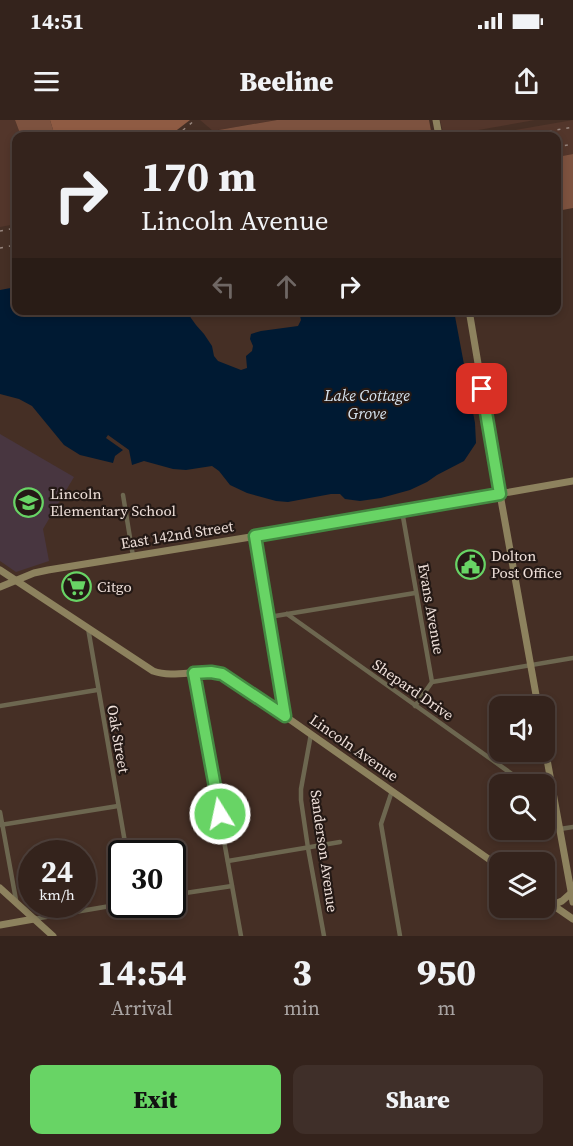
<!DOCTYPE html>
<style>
:root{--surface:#34231c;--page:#3f2f29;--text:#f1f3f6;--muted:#a9a4a3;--line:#4e403b;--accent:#68d465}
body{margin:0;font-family:"Source Serif 4",serif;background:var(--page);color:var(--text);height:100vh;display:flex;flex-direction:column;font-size:22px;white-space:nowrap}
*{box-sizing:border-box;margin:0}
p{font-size:20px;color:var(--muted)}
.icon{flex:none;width:33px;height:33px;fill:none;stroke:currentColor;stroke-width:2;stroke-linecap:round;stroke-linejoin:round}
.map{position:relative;height:816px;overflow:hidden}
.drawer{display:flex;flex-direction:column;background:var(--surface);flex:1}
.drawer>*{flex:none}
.hud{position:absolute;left:12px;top:12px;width:549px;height:183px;border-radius:12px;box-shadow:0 3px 9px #0003,0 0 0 2px var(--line);background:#34231c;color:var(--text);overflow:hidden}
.buttons{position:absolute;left:489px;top:576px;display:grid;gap:12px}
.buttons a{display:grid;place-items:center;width:66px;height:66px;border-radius:12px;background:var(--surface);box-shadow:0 3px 9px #0003,0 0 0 2px var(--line);font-size:30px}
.speed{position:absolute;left:18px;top:720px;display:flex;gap:12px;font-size:30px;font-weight:700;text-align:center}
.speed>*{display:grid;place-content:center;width:78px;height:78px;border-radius:50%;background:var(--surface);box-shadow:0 3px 9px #0003,0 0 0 2px var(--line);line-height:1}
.speed small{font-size:15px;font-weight:400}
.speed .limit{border:3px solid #111;border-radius:9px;background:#fff;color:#111}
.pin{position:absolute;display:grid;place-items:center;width:51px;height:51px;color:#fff;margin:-26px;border-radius:12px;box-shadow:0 3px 9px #0006}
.me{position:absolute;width:66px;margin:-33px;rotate:350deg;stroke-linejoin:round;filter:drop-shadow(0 0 4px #0008)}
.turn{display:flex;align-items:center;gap:21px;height:126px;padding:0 30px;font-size:27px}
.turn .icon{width:78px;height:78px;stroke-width:2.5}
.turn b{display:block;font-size:42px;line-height:51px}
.lanes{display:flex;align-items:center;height:57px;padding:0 30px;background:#0003;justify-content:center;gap:30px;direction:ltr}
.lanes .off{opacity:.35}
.eta{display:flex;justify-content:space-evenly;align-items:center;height:102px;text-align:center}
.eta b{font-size:36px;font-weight:800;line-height:42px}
.cta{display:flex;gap:12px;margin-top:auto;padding:12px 30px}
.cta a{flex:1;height:69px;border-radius:12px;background:var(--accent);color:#111;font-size:24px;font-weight:800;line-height:69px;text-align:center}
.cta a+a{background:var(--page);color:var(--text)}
.status{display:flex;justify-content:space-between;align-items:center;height:42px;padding:0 30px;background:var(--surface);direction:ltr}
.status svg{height:16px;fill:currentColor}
header{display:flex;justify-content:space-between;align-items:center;height:78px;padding:0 30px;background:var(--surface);font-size:27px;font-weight:800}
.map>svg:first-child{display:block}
.built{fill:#53362b}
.education{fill:#483640}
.green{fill:#7d523f}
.forest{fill:#8f5b43}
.water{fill:#001a33}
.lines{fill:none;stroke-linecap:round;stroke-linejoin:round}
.street{stroke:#6d6750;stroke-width:4.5}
.secondary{stroke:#8d825e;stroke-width:7}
.rail{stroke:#97857d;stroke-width:1.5;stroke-dasharray:3 6;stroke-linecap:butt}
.route-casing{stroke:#448a42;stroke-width:15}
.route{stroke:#68d465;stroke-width:10}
.labels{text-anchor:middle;stroke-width:4.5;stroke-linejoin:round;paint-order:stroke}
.poi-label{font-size:15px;fill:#efe0da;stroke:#241915;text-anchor:start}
.street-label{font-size:15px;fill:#efe0da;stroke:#241915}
.water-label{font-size:16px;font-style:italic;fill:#d8e5f1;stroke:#241915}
</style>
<div class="status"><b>14:51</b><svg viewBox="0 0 49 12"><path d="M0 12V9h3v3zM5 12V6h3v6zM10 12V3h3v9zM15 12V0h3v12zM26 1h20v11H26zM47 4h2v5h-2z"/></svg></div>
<header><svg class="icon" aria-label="menu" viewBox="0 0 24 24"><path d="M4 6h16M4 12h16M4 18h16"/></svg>Beeline<svg class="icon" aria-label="share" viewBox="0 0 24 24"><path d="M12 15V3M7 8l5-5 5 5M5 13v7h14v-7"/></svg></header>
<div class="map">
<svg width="573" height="816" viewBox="0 0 573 816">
<rect width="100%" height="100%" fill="#452f25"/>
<g class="built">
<path d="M0 0H15L21 16H16V104L0 107Z"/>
<path d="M200 0H277L213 11Z"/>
<path d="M440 0H535L444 16Z"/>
<path d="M573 0V34L557 37 556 16H480Z"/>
</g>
<path class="education" d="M0 314 74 357 43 409 49 441 16 452 0 441Z"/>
<g class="green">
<path d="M15 0H50L55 16H21Z"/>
<path d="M277 0H429L432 16H210L213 11Z"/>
<path d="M573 34V88L557 91V37Z"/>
</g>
<path class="forest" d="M50 0H190L173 13 162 16H55Z"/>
<path class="water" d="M16 167V190L186 191 196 205 204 214 212 226 214 236 218 241 241 250 247 248 246 236 252 231 253 226 250 219 251 214 261 211 298 206 301 200 299 191H454L475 303 476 323 464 341 437 355 427 362 410 370 381 378 360 381 345 379 340 374H331L288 382 276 381 247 373 230 365 219 351 212 346 186 350 173 349 144 341 132 345 129 330 108 315 106 318 123 330 115 336 113 343 80 335 64 325 32 286 19 279 0 274V170Z"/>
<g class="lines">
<g class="street">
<path d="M123 375 133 436"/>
<path d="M402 391 432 562 415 586"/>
<path d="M255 416 285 596"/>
<path d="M287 494 526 664"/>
<path d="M269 497 415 473"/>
<path d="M88 508 127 734"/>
<path d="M194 553 241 816"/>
<path d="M432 562 573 538"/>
<path d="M0 586 97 570"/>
<path d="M311 614 301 669V680L308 728 324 816"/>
<path d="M392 671 381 704 400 816"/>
<path d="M544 677 554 680"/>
<path d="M0 692 16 780"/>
<path d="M0 705 118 686"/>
<path d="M560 709 573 707"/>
<path d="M228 741 340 722"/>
<path d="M172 775 232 766"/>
<path d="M34 799 122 784"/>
</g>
<g class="secondary">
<path d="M436 0 439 16"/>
<path d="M469 190 500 374 538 586"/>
<path d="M0 450 153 551C177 560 205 545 228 556L500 747"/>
<path d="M0 467 34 453 48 450 269 414 573 361"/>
<path d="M544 623 573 782"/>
<path d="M0 768 53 816"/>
<path d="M544 779 573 799"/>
<path d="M553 785 562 781 571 773"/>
<path d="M0 805 34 799"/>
</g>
<g class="rail">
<path d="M176 16 195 0"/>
<path d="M522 16 573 7"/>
<path d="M556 27 573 24"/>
<path d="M0 111 16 108"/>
<path d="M0 128 16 125"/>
</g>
</g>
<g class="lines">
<defs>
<path id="route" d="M220 694 194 553 211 552 222 554 285 596 255 416 500 374 482 269"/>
</defs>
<use href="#route" class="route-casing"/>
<use href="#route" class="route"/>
</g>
<defs>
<symbol id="school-ring" viewBox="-11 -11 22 22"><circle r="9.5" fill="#241915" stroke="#68d465" stroke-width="1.5"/><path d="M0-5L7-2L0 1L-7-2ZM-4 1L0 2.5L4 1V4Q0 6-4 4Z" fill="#68d465"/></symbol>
<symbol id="civic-ring" viewBox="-11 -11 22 22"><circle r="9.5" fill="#241915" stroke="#68d465" stroke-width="1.5"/><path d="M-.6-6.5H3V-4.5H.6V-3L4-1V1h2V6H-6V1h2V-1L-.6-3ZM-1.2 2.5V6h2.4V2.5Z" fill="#68d465"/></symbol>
<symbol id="supermarket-ring" viewBox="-11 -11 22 22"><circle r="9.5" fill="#241915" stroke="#68d465" stroke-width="1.5"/><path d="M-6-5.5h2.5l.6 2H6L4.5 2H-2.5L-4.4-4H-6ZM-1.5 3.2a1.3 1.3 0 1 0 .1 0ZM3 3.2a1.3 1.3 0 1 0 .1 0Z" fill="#68d465"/></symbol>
</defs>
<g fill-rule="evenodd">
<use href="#school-ring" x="12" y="366" width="33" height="33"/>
<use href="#civic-ring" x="454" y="428" width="33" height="33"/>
<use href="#supermarket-ring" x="60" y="450" width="33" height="33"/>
</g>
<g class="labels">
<g class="poi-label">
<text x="50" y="379">Lincoln<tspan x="50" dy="17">Elementary School</tspan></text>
<text x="491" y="441">Dolton<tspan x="491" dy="17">Post Office</tspan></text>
<text x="97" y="472">Citgo</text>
</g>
<g class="street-label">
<text transform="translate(177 415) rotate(-9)" y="5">East 142nd Street</text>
<text transform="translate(431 489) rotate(80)" y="5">Evans Avenue</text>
<text transform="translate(413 570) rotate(35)" y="5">Shepard Drive</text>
<text transform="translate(118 619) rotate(80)" y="5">Oak Street</text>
<text transform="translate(354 628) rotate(35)" y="5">Lincoln Avenue</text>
<text transform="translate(324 731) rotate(82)" y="5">Sanderson Avenue</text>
</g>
<g class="water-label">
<text x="367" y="281">Lake Cottage<tspan x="367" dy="18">Grove</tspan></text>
</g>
</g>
</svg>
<div class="buttons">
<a><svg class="icon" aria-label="sound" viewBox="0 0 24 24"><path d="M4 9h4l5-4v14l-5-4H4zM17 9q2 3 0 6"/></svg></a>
<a><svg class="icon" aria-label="search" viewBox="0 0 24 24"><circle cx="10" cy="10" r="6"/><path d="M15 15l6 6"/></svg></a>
<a><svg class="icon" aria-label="layers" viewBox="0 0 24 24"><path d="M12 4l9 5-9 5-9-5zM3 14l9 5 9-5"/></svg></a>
</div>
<div class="speed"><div>24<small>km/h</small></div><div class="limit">30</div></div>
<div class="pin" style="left:482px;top:269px;background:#d93025"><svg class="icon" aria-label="arrive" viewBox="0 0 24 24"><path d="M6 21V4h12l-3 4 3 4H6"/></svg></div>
<svg class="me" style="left:220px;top:694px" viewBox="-20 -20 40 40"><circle r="17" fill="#68d465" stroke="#fff" stroke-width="3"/><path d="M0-11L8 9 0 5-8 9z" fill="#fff"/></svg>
<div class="hud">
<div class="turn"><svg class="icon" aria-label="right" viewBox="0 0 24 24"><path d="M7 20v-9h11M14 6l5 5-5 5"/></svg><div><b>170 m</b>Lincoln Avenue</div></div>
<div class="lanes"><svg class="icon off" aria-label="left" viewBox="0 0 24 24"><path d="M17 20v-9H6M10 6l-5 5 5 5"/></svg><svg class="icon off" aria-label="ahead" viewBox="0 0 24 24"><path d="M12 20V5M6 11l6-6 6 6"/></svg><svg class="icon" aria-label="right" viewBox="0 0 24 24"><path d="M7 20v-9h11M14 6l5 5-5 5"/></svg></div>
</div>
</div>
<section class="drawer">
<div class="eta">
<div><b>14:54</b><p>Arrival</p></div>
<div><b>3</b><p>min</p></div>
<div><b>950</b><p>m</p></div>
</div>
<div class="cta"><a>Exit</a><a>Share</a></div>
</section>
